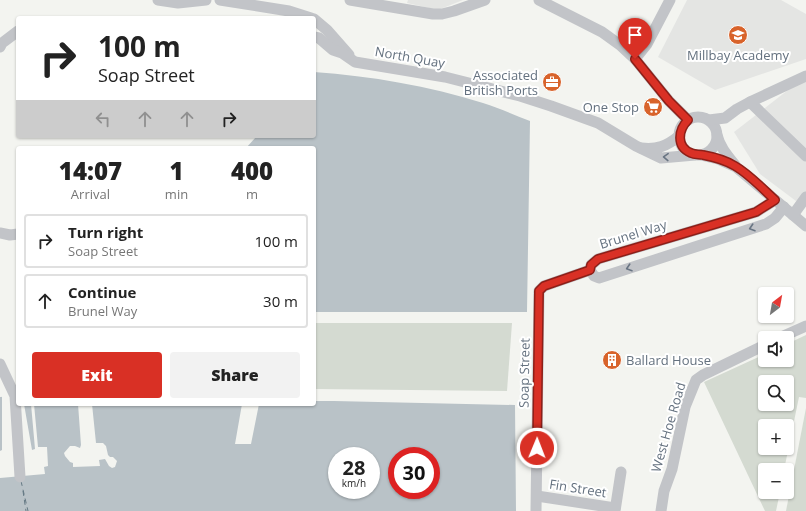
<!DOCTYPE html>
<meta charset="utf-8">
<style>
:root{--surface:#fff;--page:#f2f2f2;--text:#222;--muted:#767676;--line:#e0e0e0;--accent:#d93025}
body{margin:0;font-family:"Open Sans",sans-serif;background:var(--page);color:var(--text);height:100vh;display:flex;flex-direction:column;font-size:15px;white-space:nowrap}
*{box-sizing:border-box;margin:0}
p{font-size:13px;color:var(--muted)}
.icon{flex:none;width:22px;height:22px;fill:none;stroke:currentColor;stroke-width:2;stroke-linecap:round;stroke-linejoin:round}
.map{position:relative;flex:1;overflow:hidden}
.details{position:absolute;left:16px;top:146px;width:300px;height:260px;display:flex;flex-direction:column;background:var(--surface);border-radius:4px;box-shadow:0 1px 3px #0004}
.details>*{flex:none}
.banner{position:absolute;left:16px;top:16px;width:300px;height:122px;border-radius:4px;box-shadow:0 1px 3px #0004;background:#fff;color:var(--text);overflow:hidden}
.needle{width:26px;rotate:31deg}
.fabs{position:absolute;left:758px;top:287px;display:grid;gap:8px}
.fabs a{display:grid;place-items:center;width:36px;height:36px;border-radius:4px;background:var(--surface);box-shadow:0 1px 3px #0004;font-size:20px}
.speed{position:absolute;left:328px;top:447px;display:flex;gap:8px;font-size:20px;font-weight:700;text-align:center}
.speed>*{display:grid;place-content:center;width:52px;height:52px;border-radius:50%;background:var(--surface);box-shadow:0 1px 3px #0004;line-height:1}
.speed small{font-size:10px;font-weight:400}
.speed .limit{border:6px solid #d22;background:#fff;color:#111}
.pin{position:absolute;display:grid;place-items:center;width:34px;height:34px;color:#fff;margin:-41px -17px;border-radius:50% 50% 50% 0;rotate:-45deg;box-shadow:0 0 4px #0007}
.pin .icon{rotate:45deg}
.me{position:absolute;width:44px;margin:-22px;rotate:1deg;stroke-linejoin:round;filter:drop-shadow(0 0 3px #0008)}
.turn{display:flex;align-items:center;gap:14px;height:84px;padding:0 16px;font-size:18px}
.turn .icon{width:52px;height:52px;stroke-width:2.5}
.turn b{display:block;font-size:28px;line-height:34px}
.lanes{display:flex;align-items:center;height:38px;padding:0 16px;background:#0003;justify-content:center;gap:20px;direction:ltr}
.lanes .off{opacity:.35}
.eta{display:flex;justify-content:space-evenly;align-items:center;height:68px;text-align:center}
.eta b{font-size:24px;font-weight:800;line-height:28px}
.cta{display:flex;gap:8px;margin-top:auto;padding:8px 16px}
.cta a{flex:1;height:46px;border-radius:4px;background:var(--accent);color:#fff;font-size:16px;font-weight:800;line-height:46px;text-align:center}
.cta a+a{background:var(--page);color:var(--text)}
ul{padding:0;list-style:none}
li{display:flex;align-items:center;gap:12px;height:54px;margin:0 8px 6px;padding:0 8px;border:2px solid var(--line);border-radius:4px}
li div{flex:1}
li b{display:block;font-size:15px}
li em{font-style:normal}
.map>svg:first-child{display:block}
.built{fill:#e4e5e3}
.green{fill:#d4dad1;fill-rule:evenodd}
.water{fill:#b9c2c7;fill-rule:evenodd}
.pier{fill:#f3f4f0}
.lines{fill:none;stroke-linecap:round;stroke-linejoin:round}
.ferry{stroke:#657984;stroke-width:1;stroke-dasharray:5 4;stroke-linecap:butt}
.minor{stroke:#c2c4c8;stroke-width:11}
.oneway{stroke:#697583}
.route-casing{stroke:#8d1f18;stroke-width:10}
.route{stroke:#d93025;stroke-width:7}
.labels{text-anchor:middle;stroke-width:4;stroke-linejoin:round;paint-order:stroke}
.poi-label{font-size:13px;fill:#64717f;stroke:#fff;text-anchor:end}
.street-label{font-size:13px;fill:#64717f;stroke:#fff}
</style>
<div class="map">
<svg width="806" height="511" viewBox="0 0 806 511">
<rect width="100%" height="100%" fill="#f3f4f0"/>
<g class="built">
<path d="M408 0H463L438 10 407 3Z"/>
<path d="M687 0H781L806 14V59L715 90 658 57Z"/>
<path d="M806 76V197L796 201 760 174 734 132Z"/>
</g>
<g class="green">
<path d="M314 323H512L507 391 314 389Z"/>
<path d="M806 335V398L799 397 784 470H765V492H780L776 511H765L704 382 765 354V360H787V344ZM765 382H787V404H765ZM765 426H787V448H765Z"/>
<path d="M806 408V511H786Z"/>
</g>
<g class="water">
<path d="M314 72C371 76 429 86 483 103 499 108 514 115 530 121L527 312H314V148H246L257 136H314Z"/>
<path d="M15 396 18 404H242L235 444H251L259 404H314V401H334L515 405 516 511H0V397ZM337 456H371V490H337ZM397 456H431V490H397Z"/>
</g>
<g class="pier">
<path d="M15 394 18 404H24L32 450 35 449 31 404H34L38 447H47L48 466 44 467 45 474 0 478V451L2 450V395Z"/>
<path d="M78 404H92L96 443H103L106 446 108 455 110 457H113L117 461 115 467 112 468 109 466 105 459 99 460 100 466 73 467V463L70 462 65 456 64 453 70 446H75L80 448 81 445Z"/>
</g>
<g class="lines">
<g class="ferry">
<path d="M21 481 28 511"/>
<path d="M23 491 26 511"/>
</g>
<g class="minor">
<path d="M158 0 178 3 206 0"/>
<path d="M220 0 289 11 311 18"/>
<path d="M350 0 433 14H442L454 11 485 0"/>
<path d="M539 0 602 32 620 45 635 59 669 101 688 120"/>
<path d="M314 19 327 30 349 55"/>
<path d="M314 37 319 38 333 50 342 53 355 62 445 77 520 96 551 106 598 123 636 146 661 158 695 155"/>
<path d="M0 47 2 43 18 31"/>
<path d="M635 59 647 44 670 0"/>
<path d="M750 102 806 156"/>
<circle cx="698" cy="136" r="19"/>
<path d="M709 120 725 118 737 109 750 102 806 76"/>
<path d="M717 135C720 147 727 155 735 165"/>
<path d="M641 148C657 150 667 146 679 136"/>
<path d="M701 155 718 159 736 167 806 226"/>
<path d="M775 200 756 212 598 259 591 265 590 270 594 276 599 278 766 224 775 218 784 207"/>
<path d="M793 215 806 197"/>
<path d="M0 233 10 235 18 234"/>
<path d="M779 338 806 326"/>
<path d="M0 364 15 396 20 477"/>
<path d="M537 496 615 508"/>
<path d="M536 511 539 291 544 286 590 270"/>
<path d="M615 511 621 472"/>
<path d="M661 511 664 491 672 469 685 407 696 380 703 375 765 345"/>
</g>
</g>
<defs><path id="oneway-chevron" d="M-2-3.5L2.5 0L-2 3.5" fill="none" stroke-width="1.6" stroke-linecap="round" stroke-linejoin="round"/></defs>
<g class="oneway">
<use href="#oneway-chevron" transform="translate(666 157) rotate(-178)"/>
<use href="#oneway-chevron" transform="translate(752 228) rotate(162)"/>
<use href="#oneway-chevron" transform="translate(629 268) rotate(162)"/>
</g>
<g class="lines">
<defs>
<path id="route" d="M537 448 539 291 544 286 590 270 591 265 598 259 756 212 775 200C763 189 749 174 735 166 725 160 714 157 703 155 699 154 695 155 691 153 676 147 678 130 688 120L669 101 635 59"/>
</defs>
<use href="#route" class="route-casing"/>
<use href="#route" class="route"/>
</g>
<defs>
<symbol id="school-disc" viewBox="-11 -11 22 22"><circle r="9.5" fill="#d8632b" stroke="#fff"/><path d="M0-5L7-2L0 1L-7-2ZM-4 1L0 2.5L4 1V4Q0 6-4 4Z" fill="#fff"/></symbol>
<symbol id="office-disc" viewBox="-11 -11 22 22"><circle r="9.5" fill="#d8632b" stroke="#fff"/><path d="M-6-3h4V-5.5h4V-3h4V5H-6ZM-1-4.5V-3h2v-1.5ZM-6 0V1H6V0Z" fill="#fff"/></symbol>
<symbol id="supermarket-disc" viewBox="-11 -11 22 22"><circle r="9.5" fill="#d8632b" stroke="#fff"/><path d="M-6-5.5h2.5l.6 2H6L4.5 2H-2.5L-4.4-4H-6ZM-1.5 3.2a1.3 1.3 0 1 0 .1 0ZM3 3.2a1.3 1.3 0 1 0 .1 0Z" fill="#fff"/></symbol>
<symbol id="building-disc" viewBox="-11 -11 22 22"><circle r="9.5" fill="#d8632b" stroke="#fff"/><path d="M-4-6H4V6H1V3H-1V6H-4ZM-2.5-4.3h1.7v1.8h-1.7ZM.8-4.3h1.7v1.8H.8ZM-2.5-1h1.7V.8h-1.7ZM.8-1h1.7V.8H.8Z" fill="#fff"/></symbol>
</defs>
<g fill-rule="evenodd">
<use href="#school-disc" x="727" y="24" width="22" height="22"/>
<use href="#office-disc" x="541" y="71" width="22" height="22"/>
<use href="#supermarket-disc" x="642" y="96" width="22" height="22"/>
<use href="#building-disc" x="601" y="349" width="22" height="22"/>
</g>
<g class="labels">
<g class="poi-label">
<text x="738" y="60" text-anchor="middle">Millbay Academy</text>
<text x="538" y="80">Associated<tspan x="538" dy="15">British Ports</tspan></text>
<text x="639" y="112">One Stop</text>
<text x="626" y="365" text-anchor="start">Ballard House</text>
</g>
<g class="street-label">
<text transform="translate(410 57) rotate(10)" y="5">North Quay</text>
<text transform="translate(633 234) rotate(-17)" y="5">Brunel Way</text>
<text transform="translate(524 373) rotate(-89)" y="5">Soap Street</text>
<text transform="translate(668 427) rotate(-74)" y="5">West Hoe Road</text>
<text transform="translate(578 488) rotate(9)" y="5">Fin Street</text>
</g>
</g>
</svg>
<div class="fabs">
<a><svg class="needle" viewBox="-14 -14 28 28"><path d="M0-13l5 13h-10z" fill="#e53935"/><path d="M0 13l5-13h-10z" fill="#767676"/></svg></a>
<a><svg class="icon" aria-label="sound" viewBox="0 0 24 24"><path d="M4 9h4l5-4v14l-5-4H4zM17 9q2 3 0 6"/></svg></a>
<a><svg class="icon" aria-label="search" viewBox="0 0 24 24"><circle cx="10" cy="10" r="6"/><path d="M15 15l6 6"/></svg></a>
<a>+</a>
<a>−</a>
</div>
<div class="speed"><div>28<small>km/h</small></div><div class="limit">30</div></div>
<div class="pin" style="left:635px;top:59px;background:#d93025"><svg class="icon" aria-label="arrive" viewBox="0 0 24 24"><path d="M6 21V4h12l-3 4 3 4H6"/></svg></div>
<svg class="me" style="left:537px;top:448px" viewBox="-20 -20 40 40"><circle r="17" fill="#d93025" stroke="#fff" stroke-width="3"/><path d="M0-11L8 9 0 5-8 9z" fill="#fff"/></svg>
<div class="banner">
<div class="turn"><svg class="icon" aria-label="right" viewBox="0 0 24 24"><path d="M7 20v-9h11M14 6l5 5-5 5"/></svg><div><b>100 m</b>Soap Street</div></div>
<div class="lanes"><svg class="icon off" aria-label="left" viewBox="0 0 24 24"><path d="M17 20v-9H6M10 6l-5 5 5 5"/></svg><svg class="icon off" aria-label="ahead" viewBox="0 0 24 24"><path d="M12 20V5M6 11l6-6 6 6"/></svg><svg class="icon off" aria-label="ahead" viewBox="0 0 24 24"><path d="M12 20V5M6 11l6-6 6 6"/></svg><svg class="icon" aria-label="right" viewBox="0 0 24 24"><path d="M7 20v-9h11M14 6l5 5-5 5"/></svg></div>
</div>
<section class="details">
<div class="eta">
<div><b>14:07</b><p>Arrival</p></div>
<div><b>1</b><p>min</p></div>
<div><b>400</b><p>m</p></div>
</div>
<ul>
<li><svg class="icon" aria-label="right" viewBox="0 0 24 24"><path d="M7 20v-9h11M14 6l5 5-5 5"/></svg><div><b>Turn right</b><p>Soap Street</p></div><em>100 m</em></li>
<li><svg class="icon" aria-label="ahead" viewBox="0 0 24 24"><path d="M12 20V5M6 11l6-6 6 6"/></svg><div><b>Continue</b><p>Brunel Way</p></div><em>30 m</em></li>
</ul>
<div class="cta"><a>Exit</a><a>Share</a></div>
</section>
</div>
